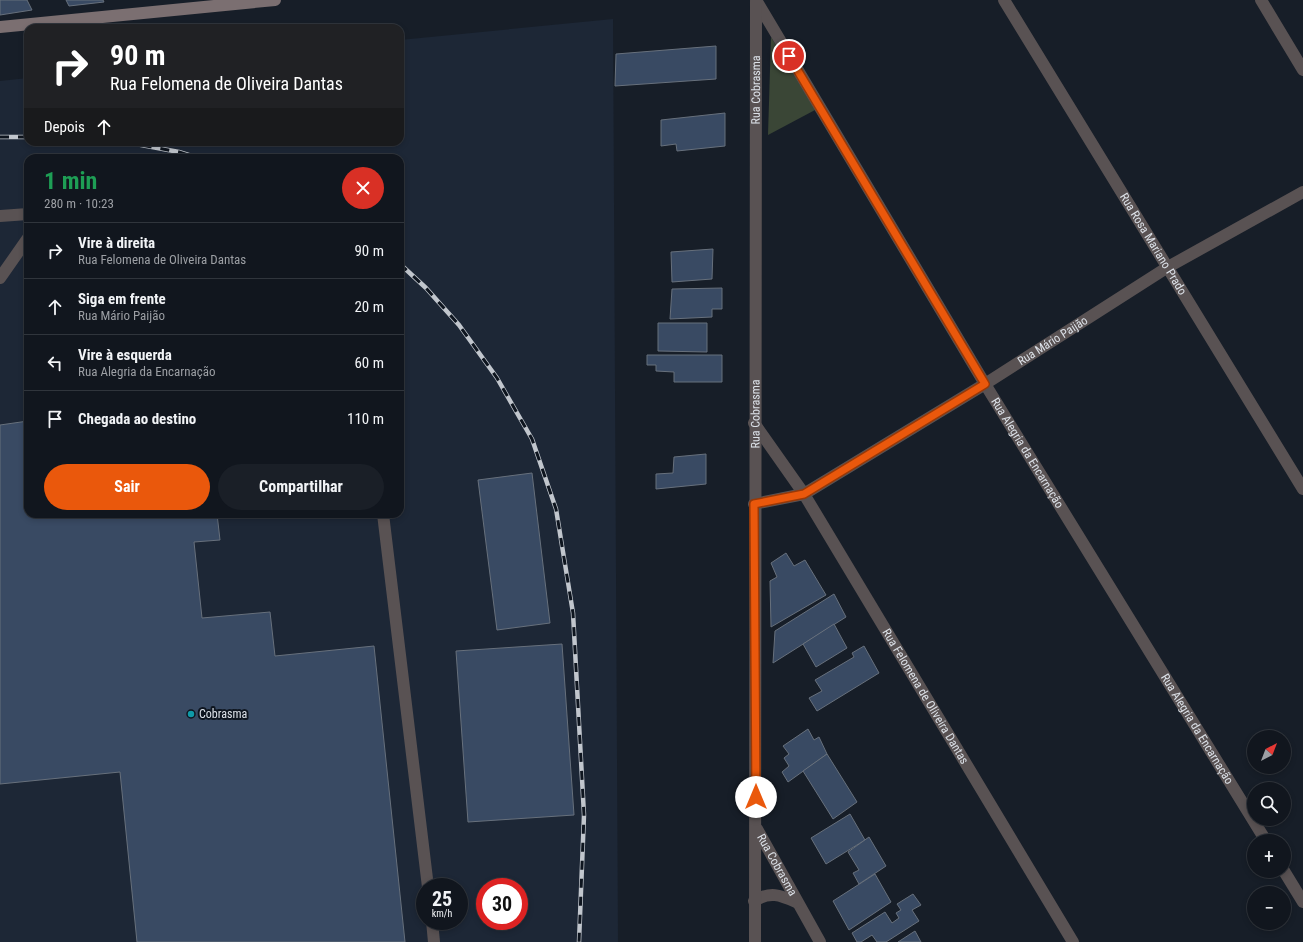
<!DOCTYPE html>
<html lang="pt">
<meta charset="utf-8">
<style>
:root{--surface:#11161e;--page:#1a1f27;--text:#f1f3f6;--muted:#9c9fa4;--line:#30353c;--accent:#ea580c}
body{margin:0;font-family:"Roboto Condensed",sans-serif;background:var(--page);color:var(--text);height:100vh;display:flex;flex-direction:column;font-size:15px;white-space:nowrap}
*{box-sizing:border-box;margin:0}
p{font-size:13px;color:var(--muted)}
.icon{flex:none;width:22px;height:22px;fill:none;stroke:currentColor;stroke-width:2;stroke-linecap:round;stroke-linejoin:round}
.map{position:relative;flex:1;overflow:hidden}
.sheet{position:absolute;left:24px;top:154px;width:380px;height:364px;display:flex;flex-direction:column;background:var(--surface);border-radius:12px;box-shadow:0 2px 6px #0003,0 0 0 1px var(--line)}
.sheet>*{flex:none}
.banner{position:absolute;left:24px;top:24px;width:380px;height:122px;border-radius:12px;box-shadow:0 2px 6px #0003,0 0 0 1px var(--line);background:#202124;color:#fff;overflow:hidden}
.needle{width:26px;rotate:42deg}
.fabs{position:absolute;left:1247px;top:730px;display:grid;gap:8px}
.fabs a{display:grid;place-items:center;width:44px;height:44px;border-radius:50%;background:var(--surface);box-shadow:0 2px 6px #0003,0 0 0 1px var(--line);font-size:20px}
.speed{position:absolute;left:416px;top:878px;display:flex;gap:8px;font-size:20px;font-weight:700;text-align:center}
.speed>*{display:grid;place-content:center;width:52px;height:52px;border-radius:50%;background:var(--surface);box-shadow:0 2px 6px #0003,0 0 0 1px var(--line);line-height:1}
.speed small{font-size:10px;font-weight:400}
.speed .limit{border:6px solid #d22;background:#fff;color:#111}
.pin{position:absolute;display:grid;place-items:center;width:34px;height:34px;color:#fff;margin:-17px;border:2px solid #fff;border-radius:50%;box-shadow:0 1px 4px #0007}
.me{position:absolute;width:44px;margin:-22px;rotate:0deg;stroke-linejoin:round;filter:drop-shadow(0 0 3px #0008)}
.turn{display:flex;align-items:center;gap:14px;height:84px;padding:0 20px;font-size:18px}
.turn .icon{width:52px;height:52px;stroke-width:2.5}
.turn b{display:block;font-size:28px;line-height:34px}
.then{display:flex;align-items:center;height:38px;padding:0 20px;background:#0003;gap:8px;font-size:15px}
.round{display:grid;place-items:center;flex:none;width:42px;height:42px;border-radius:21px;background:var(--page)}
.overview{display:flex;align-items:center;justify-content:space-between;height:68px;padding:0 20px}
h1{font-size:24px;font-weight:700;line-height:30px;color:#1e9e55}
.cta{display:flex;gap:8px;margin-top:auto;padding:8px 20px}
.cta a{flex:1;height:46px;border-radius:24px;background:var(--accent);color:#fff;font-size:16px;font-weight:700;line-height:46px;text-align:center}
.cta a+a{background:var(--page);color:var(--text)}
ul{padding:0;list-style:none}
li{display:flex;align-items:center;gap:12px;height:56px;padding:0 20px;border-top:1px solid var(--line)}
li div{flex:1}
li b{display:block;font-size:15px}
li em{font-style:normal}
.map>svg:first-child{display:block}
.built{fill:#1d2736;fill-rule:evenodd}
.green{fill:#3a4636}
.building{fill:#394a63;stroke:#67707c}
.lines{fill:none;stroke-linecap:round;stroke-linejoin:round}
.lane{stroke:#595253;stroke-width:12}
.street{stroke:#595253;stroke-width:12}
.secondary{stroke:#7b6f71;stroke-width:12}
.rail-casing{stroke:#c1c6cd;stroke-width:4.5}
.rail{stroke:#0e151f;stroke-width:3;stroke-dasharray:9;stroke-linecap:butt}
.route-casing{stroke:#983908;stroke-width:10}
.route{stroke:#ea580c;stroke-width:7}
.culture-dot{fill:#0f9aa8;stroke:#0e151f;stroke-width:1.5}
.labels{text-anchor:middle;stroke-width:4;stroke-linejoin:round;paint-order:stroke}
.street-label{font-size:12px;fill:#dce1e8;stroke:#0e151f}
.poi-label{font-size:12px;fill:#dce1e8;stroke:#0e151f;text-anchor:start}
</style>
<div class="map">
<svg width="1303" height="942" viewBox="0 0 1303 942">
<rect width="100%" height="100%" fill="#171e28"/>
<path class="built" d="M613 19 618 942H0V81L28 78V142H400V40ZM28 158H400V514H28ZM425 887H459V921H425ZM485 887H519V921H485Z"/>
<path class="green" d="M771 37 815 110 768 135Z"/>
<g class="building">
<path d="M0 0H27L32 10 0 15Z"/>
<path d="M66 0H103L104 2 69 6Z"/>
<path d="M716 46V79L615 86 616 54Z"/>
<path d="M725 113V146L677 151 676 144 661 146V120Z"/>
<path d="M713 249 712 279 672 282 671 252Z"/>
<path d="M722 288V309H712V317L670 319 672 289Z"/>
<path d="M658 323H707V352L658 351Z"/>
<path d="M647 355H722V382H674V372L656 371V365H647Z"/>
<path d="M28 421V514H217L220 540 194 542 202 618 270 612 275 656 374 646 405 942H137L120 772 0 784V425Z"/>
<path d="M706 454V484L656 489V474L673 473 674 457Z"/>
<path d="M532 473 550 623 497 630 478 480Z"/>
<path d="M786 553 794 566 805 560 826 595 771 627 770 581 777 577 771 563Z"/>
<path d="M834 594 846 617 773 663 775 631Z"/>
<path d="M834 624 847 648 816 667 803 644Z"/>
<path d="M562 644 574 815 468 822 456 651Z"/>
<path d="M864 646 879 673 817 711 809 698 822 691 815 680 854 657 852 653Z"/>
<path d="M808 729 814 740 819 737 827 754 788 782 782 772 789 766 784 758 789 754 783 746Z"/>
<path d="M827 754 857 802 833 819 803 771Z"/>
<path d="M850 814 865 840 826 864 811 838Z"/>
<path d="M869 837 886 866 859 884 853 873 859 870 848 852Z"/>
<path d="M875 874 891 902 849 930 833 901Z"/>
<path d="M913 894 921 905 912 910 919 921 886 942H877L872 935 861 942H857L852 933 885 912 892 923 899 918 896 913 901 910 897 904Z"/>
<path d="M915 931 921 942H898Z"/>
</g>
<g class="lines">
<g class="lane">
<path d="M0 216 28 214"/>
<path d="M0 278 28 238"/>
<path d="M383 514 428 887"/>
<path d="M432 921 434 942"/>
</g>
<g class="street">
<path id="s1" d="M756 0 985 384 1266 841"/>
<path id="s2" d="M1004 0 1303 489"/>
<path d="M1261 0 1303 70"/>
<path id="s3" d="M754 423 804 494 985 384 1168 267 1303 192"/>
<path id="s4" d="M754 504 804 494 1073 942"/>
<path id="s5" d="M757 829 820 942"/>
<path d="M1284 871 1303 902"/>
<path d="M754 901C770 891 780 895 796 902"/>
<path id="s6" d="M755 942 756 2"/>
</g>
<path class="secondary" d="M0 27 275 0"/>
<defs>
<g id="rail">
<path d="M0 137H28"/>
<path d="M125 142 179 152 198 158"/>
<path d="M400 264 426 288 459 325 497 378 532 439 556 509 573 613 584 815 579 942"/>
</g>
</defs>
<use href="#rail" class="rail-casing"/>
<use href="#rail" class="rail"/>
</g>
<g class="lines">
<defs>
<path id="route" d="M756 797 754 504 804 494 985 384 789 56"/>
</defs>
<use href="#route" class="route-casing"/>
<use href="#route" class="route"/>
</g>
<circle class="culture-dot" cx="191" cy="714" r="4"/>
<g class="labels">
<g class="street-label">
<text dy="4" stroke="none"><textPath href="#s6" startOffset="852">Rua Cobrasma</textPath></text>
<text dy="4" stroke="none"><textPath href="#s2" startOffset="286">Rua Rosa Mariano Prado</textPath></text>
<text dy="4" stroke="none"><textPath href="#s3" startOffset="379">Rua Mário Paijão</textPath></text>
<text dy="4" stroke="none"><textPath href="#s6" startOffset="528">Rua Cobrasma</textPath></text>
<text dy="4" stroke="none"><textPath href="#s1" startOffset="528">Rua Alegria da Encarnação</textPath></text>
<text dy="4" stroke="none"><textPath href="#s4" startOffset="287">Rua Felomena de Oliveira Dantas</textPath></text>
<text dy="4" stroke="none"><textPath href="#s1" startOffset="852">Rua Alegria da Encarnação</textPath></text>
<text dy="4" stroke="none"><textPath href="#s5" startOffset="41">Rua Cobrasma</textPath></text>
</g>
<g class="poi-label">
<text x="199" y="718">Cobrasma</text>
</g>
</g>
</svg>
<div class="fabs">
<a><svg class="needle" viewBox="-14 -14 28 28"><path d="M0-13l5 13h-10z" fill="#e53935"/><path d="M0 13l5-13h-10z" fill="#9c9fa4"/></svg></a>
<a><svg class="icon" aria-label="search" viewBox="0 0 24 24"><circle cx="10" cy="10" r="6"/><path d="M15 15l6 6"/></svg></a>
<a>+</a>
<a>−</a>
</div>
<div class="speed"><div>25<small>km/h</small></div><div class="limit">30</div></div>
<div class="pin" style="left:789px;top:56px;background:#d93025"><svg class="icon" aria-label="arrive" viewBox="0 0 24 24"><path d="M6 21V4h12l-3 4 3 4H6"/></svg></div>
<svg class="me" style="left:756px;top:797px" viewBox="-20 -20 40 40"><circle r="19" fill="#fff"/><path d="M0-13L10 11 0 6-10 11z" fill="#ea580c"/></svg>
<div class="banner">
<div class="turn"><svg class="icon" aria-label="right" viewBox="0 0 24 24"><path d="M7 20v-9h11M14 6l5 5-5 5"/></svg><div><b>90 m</b>Rua Felomena de Oliveira Dantas</div></div>
<div class="then">Depois<svg class="icon" aria-label="ahead" viewBox="0 0 24 24"><path d="M12 20V5M6 11l6-6 6 6"/></svg></div>
</div>
<section class="sheet">
<div class="overview"><div><h1>1 min</h1><p>280 m · 10:23</p></div><a class="round" style="background:#d93025;color:#fff"><svg class="icon" aria-label="close" viewBox="0 0 24 24"><path d="M6 6l12 12M18 6L6 18"/></svg></a></div>
<ul>
<li><svg class="icon" aria-label="right" viewBox="0 0 24 24"><path d="M7 20v-9h11M14 6l5 5-5 5"/></svg><div><b>Vire à direita</b><p>Rua Felomena de Oliveira Dantas</p></div><em>90 m</em></li>
<li><svg class="icon" aria-label="ahead" viewBox="0 0 24 24"><path d="M12 20V5M6 11l6-6 6 6"/></svg><div><b>Siga em frente</b><p>Rua Mário Paijão</p></div><em>20 m</em></li>
<li><svg class="icon" aria-label="left" viewBox="0 0 24 24"><path d="M17 20v-9H6M10 6l-5 5 5 5"/></svg><div><b>Vire à esquerda</b><p>Rua Alegria da Encarnação</p></div><em>60 m</em></li>
<li><svg class="icon" aria-label="arrive" viewBox="0 0 24 24"><path d="M6 21V4h12l-3 4 3 4H6"/></svg><div><b>Chegada ao destino</b></div><em>110 m</em></li>
</ul>
<div class="cta"><a>Sair</a><a>Compartilhar</a></div>
</section>
</div>
